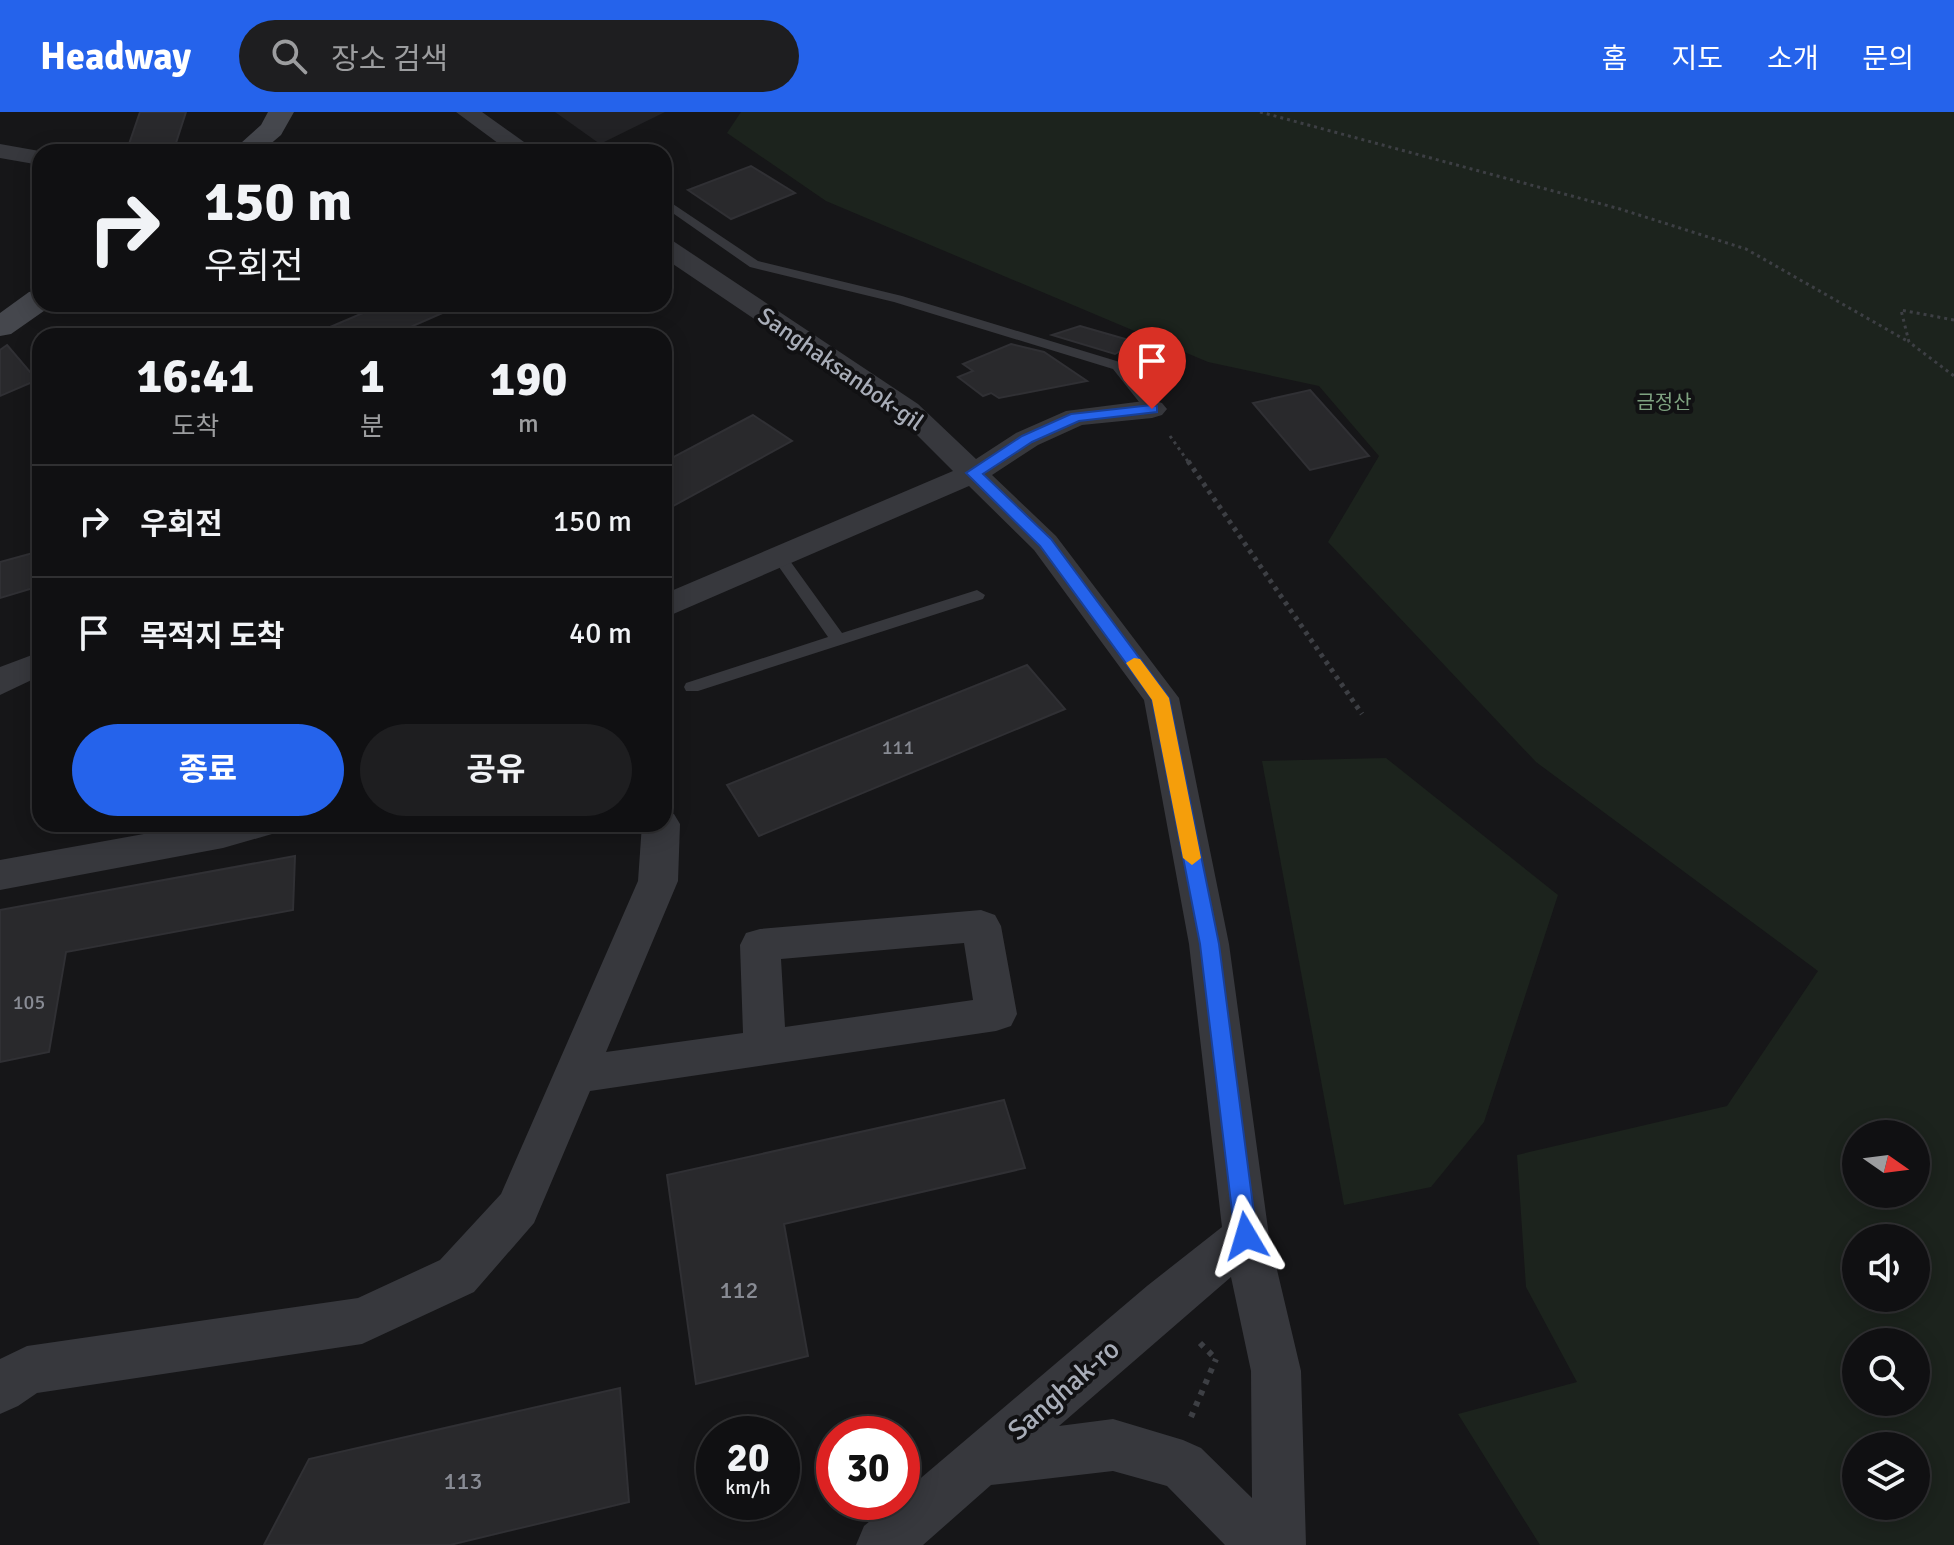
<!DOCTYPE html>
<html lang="ko">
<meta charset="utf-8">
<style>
:root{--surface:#101012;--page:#1e1e20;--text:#f1f3f6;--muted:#9c9d9f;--line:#303032;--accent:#2563eb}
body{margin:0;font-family:Signika,"Noto Sans KR",sans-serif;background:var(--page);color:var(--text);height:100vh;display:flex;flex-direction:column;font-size:30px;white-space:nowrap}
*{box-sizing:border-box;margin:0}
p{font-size:26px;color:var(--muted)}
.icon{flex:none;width:44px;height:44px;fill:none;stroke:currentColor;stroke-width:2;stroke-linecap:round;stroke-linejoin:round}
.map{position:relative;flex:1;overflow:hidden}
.details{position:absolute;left:32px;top:216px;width:640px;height:504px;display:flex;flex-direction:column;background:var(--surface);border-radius:24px;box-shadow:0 4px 20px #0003,0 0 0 2px var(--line)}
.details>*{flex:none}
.hud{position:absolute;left:32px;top:32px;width:640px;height:168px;border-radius:24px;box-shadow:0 4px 20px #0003,0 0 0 2px var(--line);background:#101012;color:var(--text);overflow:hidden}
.needle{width:52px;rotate:104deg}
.tools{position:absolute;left:1842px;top:1008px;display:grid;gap:16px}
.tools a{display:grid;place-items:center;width:88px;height:88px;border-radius:50%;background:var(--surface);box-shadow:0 4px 20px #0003,0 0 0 2px var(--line);font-size:40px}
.speed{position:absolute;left:696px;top:1304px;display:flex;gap:16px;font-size:40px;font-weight:700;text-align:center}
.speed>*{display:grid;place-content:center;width:104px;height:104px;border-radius:50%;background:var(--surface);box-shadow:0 4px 20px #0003,0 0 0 2px var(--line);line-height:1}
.speed small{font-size:20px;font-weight:400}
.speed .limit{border:12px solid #d22;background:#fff;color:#111}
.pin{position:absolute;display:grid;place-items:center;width:68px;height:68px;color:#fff;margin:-82px -34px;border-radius:50% 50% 50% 0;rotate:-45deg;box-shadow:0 0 8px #0007}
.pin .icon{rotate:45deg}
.me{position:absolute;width:88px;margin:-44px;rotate:353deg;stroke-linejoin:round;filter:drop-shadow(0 0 6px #0008)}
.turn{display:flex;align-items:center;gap:28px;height:168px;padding:0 40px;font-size:36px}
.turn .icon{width:104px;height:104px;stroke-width:2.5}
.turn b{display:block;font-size:56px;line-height:68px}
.eta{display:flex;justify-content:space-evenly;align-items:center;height:136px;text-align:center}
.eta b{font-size:48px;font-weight:700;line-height:56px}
.button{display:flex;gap:16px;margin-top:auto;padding:16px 40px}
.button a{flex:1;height:92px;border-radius:48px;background:var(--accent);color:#fff;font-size:32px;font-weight:700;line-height:92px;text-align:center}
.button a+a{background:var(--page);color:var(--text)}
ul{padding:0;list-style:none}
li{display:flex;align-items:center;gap:24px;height:112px;padding:0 40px;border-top:2px solid var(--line)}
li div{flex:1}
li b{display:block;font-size:30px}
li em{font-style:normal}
header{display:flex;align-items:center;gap:48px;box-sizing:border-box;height:112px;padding:0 40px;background:var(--accent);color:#fff}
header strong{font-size:38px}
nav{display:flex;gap:44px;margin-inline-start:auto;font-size:28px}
.search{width:560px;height:72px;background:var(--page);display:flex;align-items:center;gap:20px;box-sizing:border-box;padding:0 28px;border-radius:44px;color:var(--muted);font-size:30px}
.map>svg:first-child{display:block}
.built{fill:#222225}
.green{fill:#1c231d;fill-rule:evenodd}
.building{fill:#29292c;stroke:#303034;stroke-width:2}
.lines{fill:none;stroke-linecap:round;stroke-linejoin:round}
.path-far2{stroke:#3d3f44;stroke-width:3;stroke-dasharray:3 4;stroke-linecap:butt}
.path-far1{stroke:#3d3f44;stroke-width:5;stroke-dasharray:4 5;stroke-linecap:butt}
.path{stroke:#3d3f44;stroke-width:6;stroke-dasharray:5 7;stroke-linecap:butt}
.service{fill:#37383d;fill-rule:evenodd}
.minor{fill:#37383d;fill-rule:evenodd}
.secondary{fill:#45474d;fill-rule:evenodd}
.route{fill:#2563eb;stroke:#184099;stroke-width:2}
.slow{fill:#f59e0b}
.labels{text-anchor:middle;stroke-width:8;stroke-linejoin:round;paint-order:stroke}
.far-park-label{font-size:20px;fill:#7fa381;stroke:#111113}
.number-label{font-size:20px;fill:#888b94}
.street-label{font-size:24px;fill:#a8adb8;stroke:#111113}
.near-number-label{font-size:24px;fill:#888b94}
.near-street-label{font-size:28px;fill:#a8adb8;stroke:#111113}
</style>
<header>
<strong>Headway</strong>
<div class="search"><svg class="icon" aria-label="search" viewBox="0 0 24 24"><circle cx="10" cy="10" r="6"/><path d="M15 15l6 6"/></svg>장소 검색</div>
<nav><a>홈</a><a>지도</a><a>소개</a><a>문의</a></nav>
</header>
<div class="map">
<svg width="1954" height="1433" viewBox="0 0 1954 1433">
<rect width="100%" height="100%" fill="#161618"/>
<path class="built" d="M555 0H665L600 32Z"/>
<g class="green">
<path d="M741 0H1954V1433H1540L1458 1302 1577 1270 1526 1175 1517 1043 1727 994 1818 859 1536 650 1328 430 1379 344 1319 274 1208 250 826 89 727 21ZM1856 1022H1916V1082H1856ZM1856 1126H1916V1186H1856ZM1856 1230H1916V1290H1856ZM1856 1334H1916V1394H1856Z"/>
<path d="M1386 646 1558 783 1484 1010 1431 1075 1344 1093 1262 649Z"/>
</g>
<g class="building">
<path d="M140 0H186L175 34 127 38Z"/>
<path d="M751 54 795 81 731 107 688 78Z"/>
<path d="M384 192H463L390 224H309Z"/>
<path d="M1080 214 1136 230 1115 242 1052 223Z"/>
<path d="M1011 232 1044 240 1087 269 999 286 991 281 983 284 958 265 973 259 963 252Z"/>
<path d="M7 233 37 268 0 284V238Z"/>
<path d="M1310 278 1369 344 1310 358 1253 291Z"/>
<path d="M753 303 792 329 664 399V350Z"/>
<path d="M40 439V474L0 486V450Z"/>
<path d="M1027 553 1065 597 759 724 727 673Z"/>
<path d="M295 744 293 798 66 840 49 940 0 950V798Z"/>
<path d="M1004 988 1025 1056 784 1112 808 1244 696 1272 667 1063Z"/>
<path d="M620 1276 629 1390 450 1433H264L309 1347Z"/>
</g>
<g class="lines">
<g class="path-far2">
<path d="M1260 0 1620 97 1746 137 1909 230"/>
<path d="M1954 208 1901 198 1909 230 1954 264"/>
<path d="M1170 324 1189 351"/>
</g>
<path class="path-far1" d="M1188 349 1362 602"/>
<g class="path">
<path d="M1200 1231 1216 1247"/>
<path d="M1191 1305 1216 1247"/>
</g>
<g class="service">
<path d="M664 86 758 149 902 184 1123 251 1159 297 1157 300H1147L1113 257 894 190 750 155 664 95Z"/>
<path d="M780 440 785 442 842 521 977 478 985 483 983 487 698 579H686L684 575 686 571 828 525 772 445Z"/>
</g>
<g class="minor">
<path d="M456 0H482L538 40H510Z"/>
<path d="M0 32 45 40H40V53L0 46Z"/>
<path d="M664 126 673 129 918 292 976 347 1016 321 1066 299 1152 288 1162 291 1167 297 1162 303 1152 306 1082 313 1038 333 992 363 1056 424 1179 586 1229 832 1269 1124 1301 1259 1306 1433H1225L1167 1374 1113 1359 991 1373 923 1433H856L864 1414 893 1390H902V1382L1147 1174 1222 1115 1189 832 1144 588 1034 438 969 374 664 506V482L953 359 898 304 664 146ZM1231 1165 1251 1259 1252 1386 1201 1336 1183 1328 1113 1307 1059 1314Z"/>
<path d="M40 540V564L0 583V555Z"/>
<path d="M664 699 674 702 680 712 678 769 606 940 743 921 740 833 746 821 760 817 981 798 995 803 1001 814 1017 902 1011 914 996 919 590 979 534 1111 474 1180 362 1232 37 1281 18 1294 0 1302V1247L27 1234 358 1186 440 1148 501 1082 638 769 642 712H664ZM964 831 973 888 785 915 781 847Z"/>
<path d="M199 712H278L272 722 223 736 0 778V748Z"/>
</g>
<g class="secondary">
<path d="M268 0H294L281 23 261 40H231L261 13Z"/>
<path d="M40 178V192L51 194 11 222 0 224V201L29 180Z"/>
</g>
</g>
<path class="route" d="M1152 293 1157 294V300L1079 309 1032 330 983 362 1051 427 1169 586 1219 832 1257 1124 1254 1131 1246 1134 1238 1131 1235 1124 1200 832 1152 587 1040 434 966 361 1022 324 1071 302Z"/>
<path class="slow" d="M1134 546 1140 547 1169 586 1201 746 1192 753 1183 746 1152 588 1126 551Z"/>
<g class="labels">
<g class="far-park-label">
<text x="1664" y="297">금정산</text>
</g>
<g class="number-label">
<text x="898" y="642">111</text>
<text x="29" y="897">105</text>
</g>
<g class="street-label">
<text transform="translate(841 257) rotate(35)" y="8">Sanghaksanbok-gil</text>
</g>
<g class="near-number-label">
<text x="739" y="1186">112</text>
<text x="463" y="1377">113</text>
</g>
<g class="near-street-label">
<text transform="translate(1063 1277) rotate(-41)" y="10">Sanghak-ro</text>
</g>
</g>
</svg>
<div class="tools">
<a><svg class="needle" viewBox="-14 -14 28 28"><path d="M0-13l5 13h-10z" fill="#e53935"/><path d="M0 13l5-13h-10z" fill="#9c9d9f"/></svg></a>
<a><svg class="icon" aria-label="sound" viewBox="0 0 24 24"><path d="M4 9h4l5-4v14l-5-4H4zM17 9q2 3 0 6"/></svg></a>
<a><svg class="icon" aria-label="search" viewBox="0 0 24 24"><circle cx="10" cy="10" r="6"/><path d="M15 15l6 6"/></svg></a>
<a><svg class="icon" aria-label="layers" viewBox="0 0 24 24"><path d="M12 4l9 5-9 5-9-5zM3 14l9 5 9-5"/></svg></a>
</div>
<div class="speed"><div>20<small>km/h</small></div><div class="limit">30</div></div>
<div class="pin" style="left:1152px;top:297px;background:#d93025"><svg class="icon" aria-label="arrive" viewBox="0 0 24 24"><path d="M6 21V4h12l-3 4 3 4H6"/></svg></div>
<svg class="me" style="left:1246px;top:1124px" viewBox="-20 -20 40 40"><path d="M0-17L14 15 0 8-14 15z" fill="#2563eb" stroke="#fff" stroke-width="4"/></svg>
<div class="hud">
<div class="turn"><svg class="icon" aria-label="right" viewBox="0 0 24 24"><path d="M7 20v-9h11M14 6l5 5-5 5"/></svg><div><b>150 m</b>우회전</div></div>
</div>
<section class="details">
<div class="eta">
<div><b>16:41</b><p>도착</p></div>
<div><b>1</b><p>분</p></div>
<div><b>190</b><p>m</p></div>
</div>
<ul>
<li><svg class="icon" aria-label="right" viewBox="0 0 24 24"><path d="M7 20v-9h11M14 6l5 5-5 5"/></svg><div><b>우회전</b></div><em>150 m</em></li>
<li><svg class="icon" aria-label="arrive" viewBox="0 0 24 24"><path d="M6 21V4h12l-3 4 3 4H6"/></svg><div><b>목적지 도착</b></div><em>40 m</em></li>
</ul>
<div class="button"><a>종료</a><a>공유</a></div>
</section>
</div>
